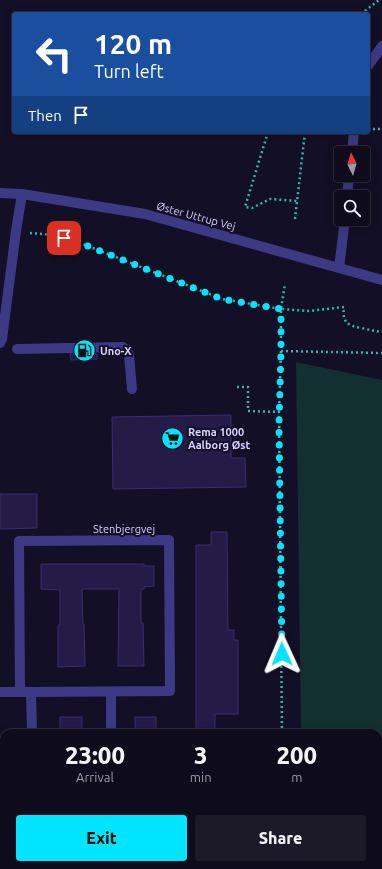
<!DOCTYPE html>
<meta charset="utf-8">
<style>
:root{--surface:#0e0b1c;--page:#1c1929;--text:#f1f3f6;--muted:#9b9ba3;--line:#2e2b3b;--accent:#00e5ff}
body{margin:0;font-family:Ubuntu,sans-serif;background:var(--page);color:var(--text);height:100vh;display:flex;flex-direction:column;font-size:15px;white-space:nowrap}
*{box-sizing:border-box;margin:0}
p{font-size:13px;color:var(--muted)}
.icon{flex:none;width:22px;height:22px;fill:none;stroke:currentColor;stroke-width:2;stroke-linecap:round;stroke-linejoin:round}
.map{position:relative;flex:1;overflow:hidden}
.sheet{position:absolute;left:0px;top:729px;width:382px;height:140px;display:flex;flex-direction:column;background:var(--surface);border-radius:12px 12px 0 0;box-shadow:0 2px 10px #0003,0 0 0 1px var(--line)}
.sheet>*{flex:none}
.hud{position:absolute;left:12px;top:12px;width:358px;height:122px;border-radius:4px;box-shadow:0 2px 10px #0003,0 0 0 1px var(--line);background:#1a4fa0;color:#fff;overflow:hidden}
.needle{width:26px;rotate:355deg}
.fabs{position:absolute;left:334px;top:146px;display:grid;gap:8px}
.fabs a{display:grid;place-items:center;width:36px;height:36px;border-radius:4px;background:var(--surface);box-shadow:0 2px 10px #0003,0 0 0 1px var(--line);font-size:20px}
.pin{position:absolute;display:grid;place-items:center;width:34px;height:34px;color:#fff;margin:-17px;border-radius:8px;box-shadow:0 2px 6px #0006}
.me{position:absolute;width:44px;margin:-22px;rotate:359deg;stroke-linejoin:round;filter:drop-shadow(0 0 3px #0008)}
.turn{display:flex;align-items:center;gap:14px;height:84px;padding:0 16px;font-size:18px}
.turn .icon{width:52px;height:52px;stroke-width:2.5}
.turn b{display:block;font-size:28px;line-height:34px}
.then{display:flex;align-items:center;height:38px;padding:0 16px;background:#0003;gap:8px;font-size:15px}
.eta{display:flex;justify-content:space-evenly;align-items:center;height:68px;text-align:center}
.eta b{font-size:24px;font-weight:800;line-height:28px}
.cta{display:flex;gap:8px;margin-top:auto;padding:8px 16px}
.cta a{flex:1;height:46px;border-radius:4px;background:var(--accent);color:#111;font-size:16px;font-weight:800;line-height:46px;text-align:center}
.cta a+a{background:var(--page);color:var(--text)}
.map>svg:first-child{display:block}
.green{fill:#12302f}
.building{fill:#241b47;stroke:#3b2d73}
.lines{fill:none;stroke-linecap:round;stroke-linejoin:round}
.path{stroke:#2fb8b0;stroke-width:2.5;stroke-dasharray:2 3;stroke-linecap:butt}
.minor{stroke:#3d3a85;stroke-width:10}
.route{stroke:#00e5ff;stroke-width:7;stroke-dasharray:0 12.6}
.labels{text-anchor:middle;stroke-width:4;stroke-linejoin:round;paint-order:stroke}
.street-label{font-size:11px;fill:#d9d4ff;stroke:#130f26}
.poi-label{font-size:11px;font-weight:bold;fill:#d9d4ff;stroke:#130f26;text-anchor:start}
</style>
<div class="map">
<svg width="382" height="869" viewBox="0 0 382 869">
<rect width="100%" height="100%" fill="#130f26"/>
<path class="green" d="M296 362 382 380V869H302V865H378V733H301Z"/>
<g class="building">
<path d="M70 354H97V359L71 360Z"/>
<path d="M231 415V458H245L246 487 113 489 112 417Z"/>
<path d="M0 494H37V528L0 529Z"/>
<path d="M211 532H227L228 630H234V640H238V714H215V733H196V545H211Z"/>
<path d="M41 564H144V566H154V586L144 587V589H141V623H143L144 666H118L119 589H83L82 590 83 624H84L85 666 58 667V625H60V590L41 589Z"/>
<rect x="60" y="717" width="22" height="16"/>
<rect x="135" y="717" width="21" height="16"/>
</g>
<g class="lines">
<g class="path">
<path d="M361 14 379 0"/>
<path d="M368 129H382"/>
<path d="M268 132 245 207 252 208 270 199 297 201"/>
<path d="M295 219 305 132"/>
<path d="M30 233 53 235 75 241 222 299 281 309 309 311 344 307C342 323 348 326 362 328 369 330 375 331 382 332"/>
<path d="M281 351 382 353"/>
<path d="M237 387H248V411L279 412"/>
<path d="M282 733 279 412 281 351V309L285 284"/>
<path d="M284 865V869"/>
</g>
<g class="minor">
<path d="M368 66 382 46"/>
<path d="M352 153 354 132"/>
<path d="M0 193 22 194 145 214 382 280"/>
<path d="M347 197 349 175"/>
<path d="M339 268 345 219"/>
<path d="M0 343 2 339 16 231 22 194"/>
<path d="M17 349 123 347 129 355 132 389"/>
<path d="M0 692H31L170 691 169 540 19 541 20 692"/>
<path d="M31 692 32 733"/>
<path d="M111 692V733"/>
<path d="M31 865 33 869"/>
<path d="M120 865V869"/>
</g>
</g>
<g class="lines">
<path class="route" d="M64 238 75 241 222 299 281 309V351L279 425 282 654"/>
</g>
<defs>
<symbol id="fuel-disc" viewBox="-11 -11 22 22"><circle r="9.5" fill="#00e5ff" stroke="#130f26"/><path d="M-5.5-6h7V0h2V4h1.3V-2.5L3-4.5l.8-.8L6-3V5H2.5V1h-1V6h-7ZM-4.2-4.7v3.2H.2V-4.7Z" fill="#111"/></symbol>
<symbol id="supermarket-disc" viewBox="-11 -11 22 22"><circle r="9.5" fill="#00e5ff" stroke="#130f26"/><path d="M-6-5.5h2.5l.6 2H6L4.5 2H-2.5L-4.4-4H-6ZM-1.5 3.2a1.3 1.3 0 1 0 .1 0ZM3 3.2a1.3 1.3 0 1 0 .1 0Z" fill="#111"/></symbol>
</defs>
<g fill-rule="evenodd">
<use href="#fuel-disc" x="72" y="338" width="25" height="25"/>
<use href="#supermarket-disc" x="160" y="426" width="25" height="25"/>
</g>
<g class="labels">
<g class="street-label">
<text transform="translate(196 216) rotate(15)" y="4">Øster Uttrup Vej</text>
<text x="124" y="533">Stenbjergvej</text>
</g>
<g class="poi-label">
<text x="100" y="355">Uno-X</text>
<text x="188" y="436">Rema 1000<tspan x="188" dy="13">Aalborg Øst</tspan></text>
</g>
</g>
</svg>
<div class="fabs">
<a><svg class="needle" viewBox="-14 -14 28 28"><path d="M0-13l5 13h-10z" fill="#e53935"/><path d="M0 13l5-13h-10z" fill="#9b9ba3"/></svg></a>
<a><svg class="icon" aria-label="search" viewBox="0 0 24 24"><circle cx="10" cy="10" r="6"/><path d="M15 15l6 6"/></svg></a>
</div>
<div class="pin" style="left:64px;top:238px;background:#d93025"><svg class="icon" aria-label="arrive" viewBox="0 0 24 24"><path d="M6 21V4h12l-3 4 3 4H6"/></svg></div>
<svg class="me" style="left:282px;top:654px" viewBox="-20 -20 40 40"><path d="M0-17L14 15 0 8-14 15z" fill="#00e5ff" stroke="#fff" stroke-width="4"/></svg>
<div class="hud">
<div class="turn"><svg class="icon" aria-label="left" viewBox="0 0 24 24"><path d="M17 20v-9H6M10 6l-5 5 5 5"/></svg><div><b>120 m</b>Turn left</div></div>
<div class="then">Then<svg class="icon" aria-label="arrive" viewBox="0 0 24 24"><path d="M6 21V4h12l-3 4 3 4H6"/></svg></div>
</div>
<section class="sheet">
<div class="eta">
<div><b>23:00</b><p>Arrival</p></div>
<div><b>3</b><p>min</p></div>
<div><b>200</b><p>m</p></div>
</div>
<div class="cta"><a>Exit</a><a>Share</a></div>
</section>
</div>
